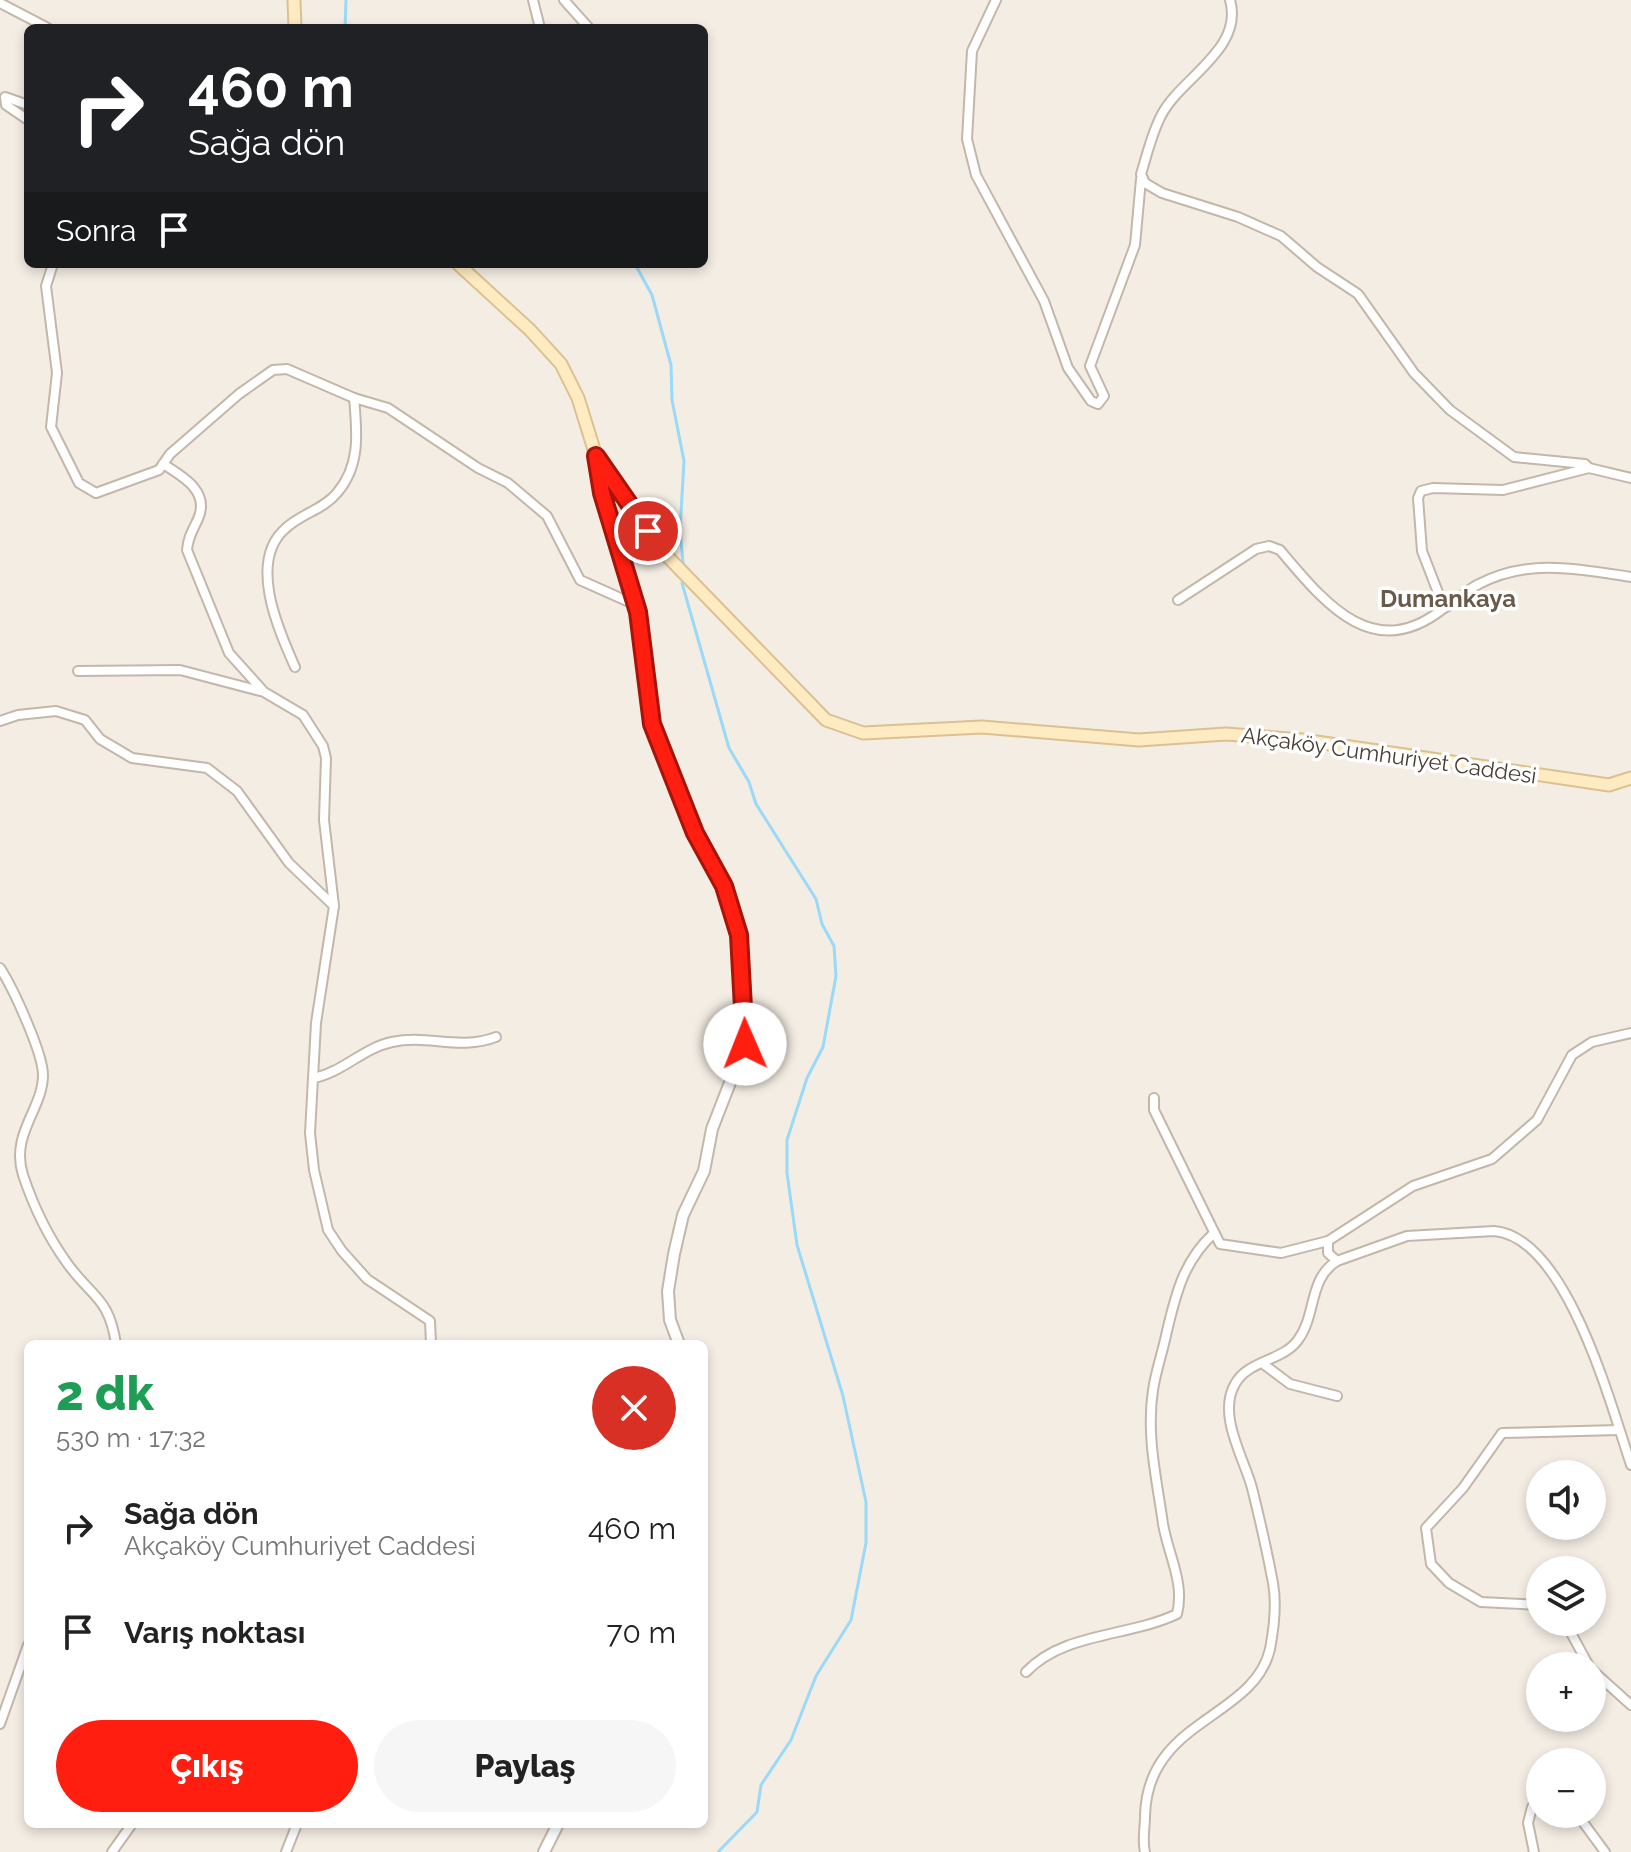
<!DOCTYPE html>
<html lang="tr">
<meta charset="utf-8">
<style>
:root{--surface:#fff;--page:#f6f6f6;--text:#222;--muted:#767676;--accent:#ff1e0f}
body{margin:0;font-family:Raleway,sans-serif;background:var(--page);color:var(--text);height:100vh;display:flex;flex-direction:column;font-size:30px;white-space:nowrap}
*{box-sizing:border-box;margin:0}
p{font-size:26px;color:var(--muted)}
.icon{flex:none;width:44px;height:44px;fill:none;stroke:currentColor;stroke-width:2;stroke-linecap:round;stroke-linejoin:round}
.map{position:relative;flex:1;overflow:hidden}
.panel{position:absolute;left:24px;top:1340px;width:684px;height:488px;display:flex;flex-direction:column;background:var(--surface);border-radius:12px;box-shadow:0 4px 12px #0003}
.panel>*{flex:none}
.guide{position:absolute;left:24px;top:24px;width:684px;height:244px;border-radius:12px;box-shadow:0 4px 12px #0003;background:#202124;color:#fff;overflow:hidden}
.fabs{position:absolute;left:1526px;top:1460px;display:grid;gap:16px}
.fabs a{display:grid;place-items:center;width:80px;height:80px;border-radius:50%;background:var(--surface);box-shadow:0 4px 12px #0003;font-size:40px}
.pin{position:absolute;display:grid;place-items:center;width:68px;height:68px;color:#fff;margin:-34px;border:4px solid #fff;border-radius:50%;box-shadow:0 2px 8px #0007}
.me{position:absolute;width:88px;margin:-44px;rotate:359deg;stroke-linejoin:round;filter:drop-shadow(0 0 6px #0008)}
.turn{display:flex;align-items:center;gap:28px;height:168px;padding:0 32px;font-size:36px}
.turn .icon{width:104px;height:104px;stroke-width:2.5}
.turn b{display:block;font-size:56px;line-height:68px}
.then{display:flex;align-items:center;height:76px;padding:0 32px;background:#0003;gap:16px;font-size:30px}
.round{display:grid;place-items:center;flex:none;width:84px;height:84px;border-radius:42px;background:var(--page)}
.overview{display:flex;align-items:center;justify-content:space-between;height:136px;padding:0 32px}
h1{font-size:48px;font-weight:800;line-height:60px;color:#1e9e55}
.cta{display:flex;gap:16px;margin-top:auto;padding:16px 32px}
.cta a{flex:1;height:92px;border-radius:48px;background:var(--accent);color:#fff;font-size:32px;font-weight:800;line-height:92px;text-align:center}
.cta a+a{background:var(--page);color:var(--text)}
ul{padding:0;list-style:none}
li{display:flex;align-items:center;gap:24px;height:104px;padding:0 32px}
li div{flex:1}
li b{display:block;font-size:30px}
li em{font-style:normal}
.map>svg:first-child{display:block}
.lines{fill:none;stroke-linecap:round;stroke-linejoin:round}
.stream{stroke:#9ad9f7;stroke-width:3}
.minor-casing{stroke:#c3b7a9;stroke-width:12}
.tertiary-casing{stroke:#c3b7a9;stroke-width:14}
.secondary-casing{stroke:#dbc191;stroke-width:15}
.minor{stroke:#fff;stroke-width:8}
.tertiary{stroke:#fff;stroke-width:10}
.secondary{stroke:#ffebc2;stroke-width:11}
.route-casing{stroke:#a6140a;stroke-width:20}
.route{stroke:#ff1e0f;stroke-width:14}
.labels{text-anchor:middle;stroke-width:7;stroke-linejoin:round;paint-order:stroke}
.street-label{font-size:22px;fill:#463d33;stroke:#fff}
.neighbourhood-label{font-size:24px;font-weight:bold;fill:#6a5a49;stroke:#fff}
</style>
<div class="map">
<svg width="1631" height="1852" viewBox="0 0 1631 1852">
<rect width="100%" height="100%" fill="#f4ede4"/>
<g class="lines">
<g class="stream">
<path d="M345 28 346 0"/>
<path d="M635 264 652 295 671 365 672 400 684 461 680 530 683 563"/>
<path d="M682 583 729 748 749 782 756 804 816 899 822 924 834 946 836 976 823 1047 807 1078 787 1140V1173L797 1245 843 1396 866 1502V1543L851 1620 816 1676 791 1740 761 1785 757 1812 718 1852"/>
</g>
<defs>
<g id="minor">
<path d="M533 0 540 28"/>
<path d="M564 0 589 28"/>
<path d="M996 0 972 51 967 139 976 175 1044 301 1068 368 1091 401 1098 404 1104 396 1090 366 1135 245 1141 179"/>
<path d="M1230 0C1244 49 1181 78 1162 114 1152 132 1147 155 1141 174L1145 183 1162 193 1238 217 1281 236 1317 267 1358 294 1414 373 1450 410 1514 457 1585 464 1589 468 1503 490 1433 488 1421 491 1418 498 1422 551 1444 608C1456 603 1466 590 1479 584 1528 558 1579 569 1631 577"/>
<path d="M0 3 48 28"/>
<path d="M28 105 5 97 6 105 28 120"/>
<path d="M53 264 46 286 57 373 51 427 79 483 96 493 159 470 170 454 239 394 273 370 287 369 354 398 388 408 478 468 508 483 547 516 580 580 636 605"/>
<path d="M163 464C184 477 210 492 198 519 193 530 188 537 187 550L229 653 264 692 303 715 323 746 326 758 324 820 334 906 316 1023 310 1133 314 1170 328 1230 342 1251 367 1279 430 1321 431 1344"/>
<path d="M1589 468 1631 478"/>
<path d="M1178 600 1256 549 1269 546 1280 550C1324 602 1373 665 1444 608"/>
<path d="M295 667C279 631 247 561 286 528 301 514 324 509 337 493 361 465 357 432 354 398"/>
<path d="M78 671 180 670 260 691"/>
<path d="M0 721 18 715 56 711 85 720 100 739 132 758 207 768 237 791 289 863 334 906"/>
<path d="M0 968C13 988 43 1053 43 1075 43 1109 10 1134 23 1175 33 1205 49 1238 67 1263 92 1298 109 1297 116 1344"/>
<path d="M1631 1033 1592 1042 1572 1055 1537 1120 1492 1159 1413 1186 1328 1241V1253L1337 1261 1407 1236 1494 1231C1567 1237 1611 1406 1631 1465"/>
<path d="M314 1078C343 1072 363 1048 392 1042 428 1034 459 1051 496 1037"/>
<path d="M1154 1098V1110L1220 1244 1281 1253 1328 1241"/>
<path d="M1262 1363 1290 1384 1337 1396"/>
<path d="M1540 1605 1481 1602 1449 1583 1431 1564 1426 1528 1463 1488 1502 1433 1619 1430"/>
<path d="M1565 1622 1589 1666"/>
<path d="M1592 1670 1631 1705"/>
<path d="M1026 1672C1064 1632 1129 1637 1177 1614 1185 1583 1168 1554 1163 1524 1157 1480 1146 1436 1153 1390 1156 1370 1163 1351 1167 1331 1176 1293 1184 1261 1213 1234"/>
<path d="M0 1724 28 1645"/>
<path d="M1577 1814 1605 1852"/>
<path d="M112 1852 132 1824"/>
<path d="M286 1852 297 1824"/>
<path d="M1145 1852C1142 1841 1145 1828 1145 1816 1147 1719 1254 1719 1270 1649 1274 1628 1277 1605 1273 1583 1267 1551 1260 1520 1252 1488 1244 1458 1217 1415 1235 1384 1248 1360 1283 1361 1298 1340 1317 1314 1308 1279 1337 1261"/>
<path d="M1534 1852 1528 1823 1532 1807 1540 1803"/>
</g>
<g id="tertiary">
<path d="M597 458 602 493 638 612 652 724 695 833 724 886 739 935 744 990 745 1044 712 1129 704 1171 683 1215 674 1254 668 1291 670 1320 679 1344"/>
<path d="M544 1852 558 1824"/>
</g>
<g id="secondary">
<path d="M294 0 295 28"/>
<path d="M458 264 530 330 561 364 578 398 596 456 667 556 826 720 863 733 982 727 1139 740 1226 734 1303 740 1609 785 1631 778"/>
</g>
</defs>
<use href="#minor" class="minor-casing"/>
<use href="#tertiary" class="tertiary-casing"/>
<use href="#secondary" class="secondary-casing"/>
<use href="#minor" class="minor"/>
<use href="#tertiary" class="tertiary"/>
<use href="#secondary" class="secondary"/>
</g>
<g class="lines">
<defs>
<path id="route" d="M648 531 596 456 602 493 638 612 652 724 695 833 724 886 739 935 745 1044"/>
</defs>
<use href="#route" class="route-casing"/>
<use href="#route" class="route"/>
</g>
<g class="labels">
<g class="street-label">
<text transform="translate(1389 755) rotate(8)" y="8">Akçaköy Cumhuriyet Caddesi</text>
</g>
<g class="neighbourhood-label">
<text x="1448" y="607">Dumankaya</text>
</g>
</g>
</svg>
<div class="fabs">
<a><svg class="icon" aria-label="sound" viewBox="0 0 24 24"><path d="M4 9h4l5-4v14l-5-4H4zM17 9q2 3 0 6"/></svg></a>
<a><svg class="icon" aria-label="layers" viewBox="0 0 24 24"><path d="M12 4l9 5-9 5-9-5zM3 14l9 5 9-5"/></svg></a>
<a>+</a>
<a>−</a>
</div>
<div class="pin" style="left:648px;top:531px;background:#d93025"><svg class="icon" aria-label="arrive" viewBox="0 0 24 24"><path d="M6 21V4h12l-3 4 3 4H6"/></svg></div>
<svg class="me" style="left:745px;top:1044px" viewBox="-20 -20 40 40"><circle r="19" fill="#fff"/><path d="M0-13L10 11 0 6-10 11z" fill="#ff1e0f"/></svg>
<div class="guide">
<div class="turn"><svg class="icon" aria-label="right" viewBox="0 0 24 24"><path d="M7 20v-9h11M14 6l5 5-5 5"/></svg><div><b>460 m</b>Sağa dön</div></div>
<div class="then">Sonra<svg class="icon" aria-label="arrive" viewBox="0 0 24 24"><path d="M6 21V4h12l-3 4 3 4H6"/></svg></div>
</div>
<section class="panel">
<div class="overview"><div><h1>2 dk</h1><p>530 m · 17:32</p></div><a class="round" style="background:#d93025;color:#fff"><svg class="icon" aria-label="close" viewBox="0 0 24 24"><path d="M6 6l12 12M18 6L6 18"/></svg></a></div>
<ul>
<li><svg class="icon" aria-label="right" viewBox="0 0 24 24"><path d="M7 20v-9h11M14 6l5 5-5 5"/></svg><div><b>Sağa dön</b><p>Akçaköy Cumhuriyet Caddesi</p></div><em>460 m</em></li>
<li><svg class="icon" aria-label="arrive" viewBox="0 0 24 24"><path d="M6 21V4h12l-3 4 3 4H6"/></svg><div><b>Varış noktası</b></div><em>70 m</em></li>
</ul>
<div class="cta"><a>Çıkış</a><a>Paylaş</a></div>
</section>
</div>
